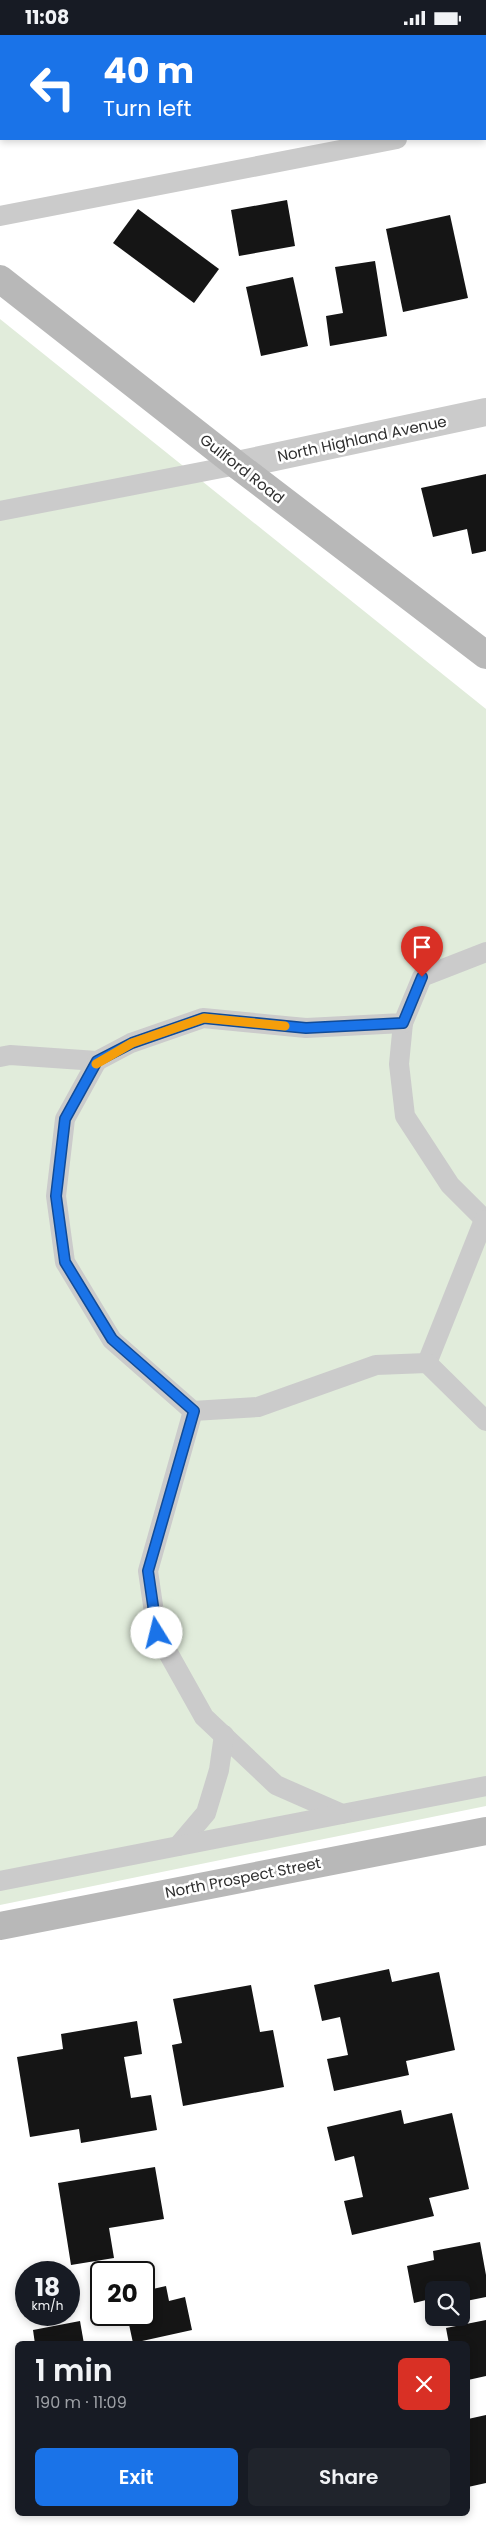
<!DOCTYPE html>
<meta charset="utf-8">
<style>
:root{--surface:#171b24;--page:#20242c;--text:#f1f3f6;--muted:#9ea1a6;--accent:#1a73e8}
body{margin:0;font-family:Poppins,sans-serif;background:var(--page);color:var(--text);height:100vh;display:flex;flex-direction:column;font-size:19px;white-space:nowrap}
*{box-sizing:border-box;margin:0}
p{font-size:16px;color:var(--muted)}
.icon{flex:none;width:28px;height:28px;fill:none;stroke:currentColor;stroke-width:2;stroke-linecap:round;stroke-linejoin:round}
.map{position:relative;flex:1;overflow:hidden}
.drawer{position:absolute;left:15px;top:2306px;width:455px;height:175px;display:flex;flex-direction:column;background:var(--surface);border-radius:8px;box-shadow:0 2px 8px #0003}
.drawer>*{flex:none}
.guide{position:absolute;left:0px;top:0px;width:486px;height:105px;box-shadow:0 2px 8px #0003;background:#1a73e8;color:#fff;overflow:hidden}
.tools{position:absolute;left:425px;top:2246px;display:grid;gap:10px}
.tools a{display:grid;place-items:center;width:45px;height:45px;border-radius:8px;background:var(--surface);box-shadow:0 2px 8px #0003;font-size:25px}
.speed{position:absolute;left:15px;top:2226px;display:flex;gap:10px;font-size:25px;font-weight:700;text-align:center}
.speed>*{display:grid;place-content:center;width:65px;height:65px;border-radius:50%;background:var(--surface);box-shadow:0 2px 8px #0003;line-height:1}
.speed small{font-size:12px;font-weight:400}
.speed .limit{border:2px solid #111;border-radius:8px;background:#fff;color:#111}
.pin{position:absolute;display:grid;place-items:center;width:42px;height:42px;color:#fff;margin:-51px -21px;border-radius:50% 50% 50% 0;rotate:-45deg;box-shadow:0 0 5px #0007}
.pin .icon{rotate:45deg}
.me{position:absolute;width:55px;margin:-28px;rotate:351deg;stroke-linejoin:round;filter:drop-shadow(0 0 4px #0008)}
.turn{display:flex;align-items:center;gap:18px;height:105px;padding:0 20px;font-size:22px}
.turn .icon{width:65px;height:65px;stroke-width:2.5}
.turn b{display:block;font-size:35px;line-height:42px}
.round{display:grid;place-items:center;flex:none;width:52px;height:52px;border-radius:8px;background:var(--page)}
.overview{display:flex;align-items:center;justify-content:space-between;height:85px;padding:0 20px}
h1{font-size:30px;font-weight:600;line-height:38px}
.button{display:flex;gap:10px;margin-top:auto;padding:10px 20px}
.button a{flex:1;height:58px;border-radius:8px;background:var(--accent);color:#fff;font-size:20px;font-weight:600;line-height:58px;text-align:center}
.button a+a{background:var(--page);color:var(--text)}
.status{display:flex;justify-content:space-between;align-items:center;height:35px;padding:0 25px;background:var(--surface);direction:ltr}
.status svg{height:14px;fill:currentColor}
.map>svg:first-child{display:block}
.green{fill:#e1ecdb}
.building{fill:#151515}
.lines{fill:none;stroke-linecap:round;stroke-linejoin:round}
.lane{stroke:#cbcbcb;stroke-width:20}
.street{stroke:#cbcbcb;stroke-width:28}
.secondary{stroke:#b8b8b8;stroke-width:28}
.route-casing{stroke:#114b97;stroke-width:12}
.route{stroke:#1a73e8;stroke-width:9}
.slow{stroke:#f59e0b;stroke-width:9}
.labels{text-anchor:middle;stroke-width:5;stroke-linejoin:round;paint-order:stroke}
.street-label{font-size:15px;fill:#2e2e2e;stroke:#fff}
</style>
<div class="status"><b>11:08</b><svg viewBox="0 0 49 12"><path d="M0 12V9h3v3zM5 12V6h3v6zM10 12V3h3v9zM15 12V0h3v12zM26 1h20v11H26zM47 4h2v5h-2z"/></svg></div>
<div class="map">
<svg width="486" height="2497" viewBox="0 0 486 2497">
<rect width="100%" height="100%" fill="#fff"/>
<path class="green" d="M0 284 486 674V1771L0 1870Z"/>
<g class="building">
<path d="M287 165 295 211 239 221 231 175Z"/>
<path d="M138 174 219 234 194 268 113 208Z"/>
<path d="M450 180 468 263 403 277 386 194Z"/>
<path d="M375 226 387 301 330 311 326 281 343 278 335 232Z"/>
<path d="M293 242 308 311 261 321 246 252Z"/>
<path d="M486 439V516L472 519 467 494 433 502 421 453Z"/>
<path d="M389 1934 392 1947 439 1937 455 2015 406 2026 409 2040 334 2056 327 2024 348 2020 340 1982 322 1986 314 1950Z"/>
<path d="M251 1950 260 1997 273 1995 284 2052 183 2071 172 2010 182 2008 173 1964Z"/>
<path d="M137 1986 142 2019 124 2022 131 2063 151 2060 157 2095 81 2108 79 2094 30 2102 17 2022 63 2014 61 1999Z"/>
<path d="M401 2075 404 2089 452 2078 469 2154 429 2163 434 2181 352 2200 344 2166 363 2162 354 2121 335 2126 327 2092Z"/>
<path d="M155 2132 164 2184 109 2193 114 2223 71 2230 58 2148Z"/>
<path d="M480 2207 486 2240V2262L461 2267V2255H434V2263L414 2268 407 2231 434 2225 433 2216Z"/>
<path d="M166 2251 169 2266 185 2262 192 2295 133 2308 127 2280H144V2256Z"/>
<path d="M486 2285V2341L468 2345V2309H449L446 2293Z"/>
<path d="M80 2286 84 2309H35L33 2295Z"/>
<path d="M486 2380V2448L468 2452V2384Z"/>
</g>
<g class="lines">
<g class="lane">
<path d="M485 87H486"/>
<path d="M0 181 397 104"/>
<path d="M0 476 237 430"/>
<path d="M403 988 399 1029 405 1081 450 1150 486 1186"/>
<path d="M0 1022 10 1020 97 1026 65 1084 56 1161 65 1227 112 1305 193 1376 148 1536 157 1598 204 1682 276 1750 342 1779 486 1751"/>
<path d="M97 1026 131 1008 203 983 306 993 403 988 422 942 486 917"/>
<path d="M427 1328 484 1185"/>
<path d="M193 1376 258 1372 376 1330 427 1328 486 1386"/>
<path d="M178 1811 206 1778 219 1735 224 1700"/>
<path d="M0 1846 342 1779"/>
</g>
<path class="street" d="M237 430 486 377"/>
<g class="secondary">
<path d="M0 244 237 430 486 620"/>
<path d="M0 1891 486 1796"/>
</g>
</g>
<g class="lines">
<defs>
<path id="route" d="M157 1598 148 1536 194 1376 112 1304 65 1227 56 1161 65 1084 97 1026 132 1008 204 983 306 993 403 988 422 942"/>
</defs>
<use href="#route" class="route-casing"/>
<use href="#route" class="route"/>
<path class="slow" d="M96 1029 132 1008 204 983 285 991"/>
</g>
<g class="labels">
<g class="street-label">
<text transform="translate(362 404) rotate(-12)" y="5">North Highland Avenue</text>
<text transform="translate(242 434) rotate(38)" y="5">Guilford Road</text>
<text transform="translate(243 1843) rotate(-11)" y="5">North Prospect Street</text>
</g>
</g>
</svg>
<div class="tools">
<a><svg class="icon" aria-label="search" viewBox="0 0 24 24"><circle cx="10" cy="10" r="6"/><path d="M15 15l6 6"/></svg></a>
</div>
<div class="speed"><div>18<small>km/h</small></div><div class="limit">20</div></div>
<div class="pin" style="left:422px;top:942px;background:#d93025"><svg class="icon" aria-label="arrive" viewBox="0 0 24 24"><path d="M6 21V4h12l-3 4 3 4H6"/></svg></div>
<svg class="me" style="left:157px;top:1598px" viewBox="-20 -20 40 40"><circle r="19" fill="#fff"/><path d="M0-13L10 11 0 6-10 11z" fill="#1a73e8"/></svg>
<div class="guide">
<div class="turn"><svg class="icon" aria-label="left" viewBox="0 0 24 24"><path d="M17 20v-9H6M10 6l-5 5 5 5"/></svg><div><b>40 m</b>Turn left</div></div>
</div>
<section class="drawer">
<div class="overview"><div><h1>1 min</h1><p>190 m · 11:09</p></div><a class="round" style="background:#d93025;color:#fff"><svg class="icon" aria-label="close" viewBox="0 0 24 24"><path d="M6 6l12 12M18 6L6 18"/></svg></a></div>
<div class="button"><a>Exit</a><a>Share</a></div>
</section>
</div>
